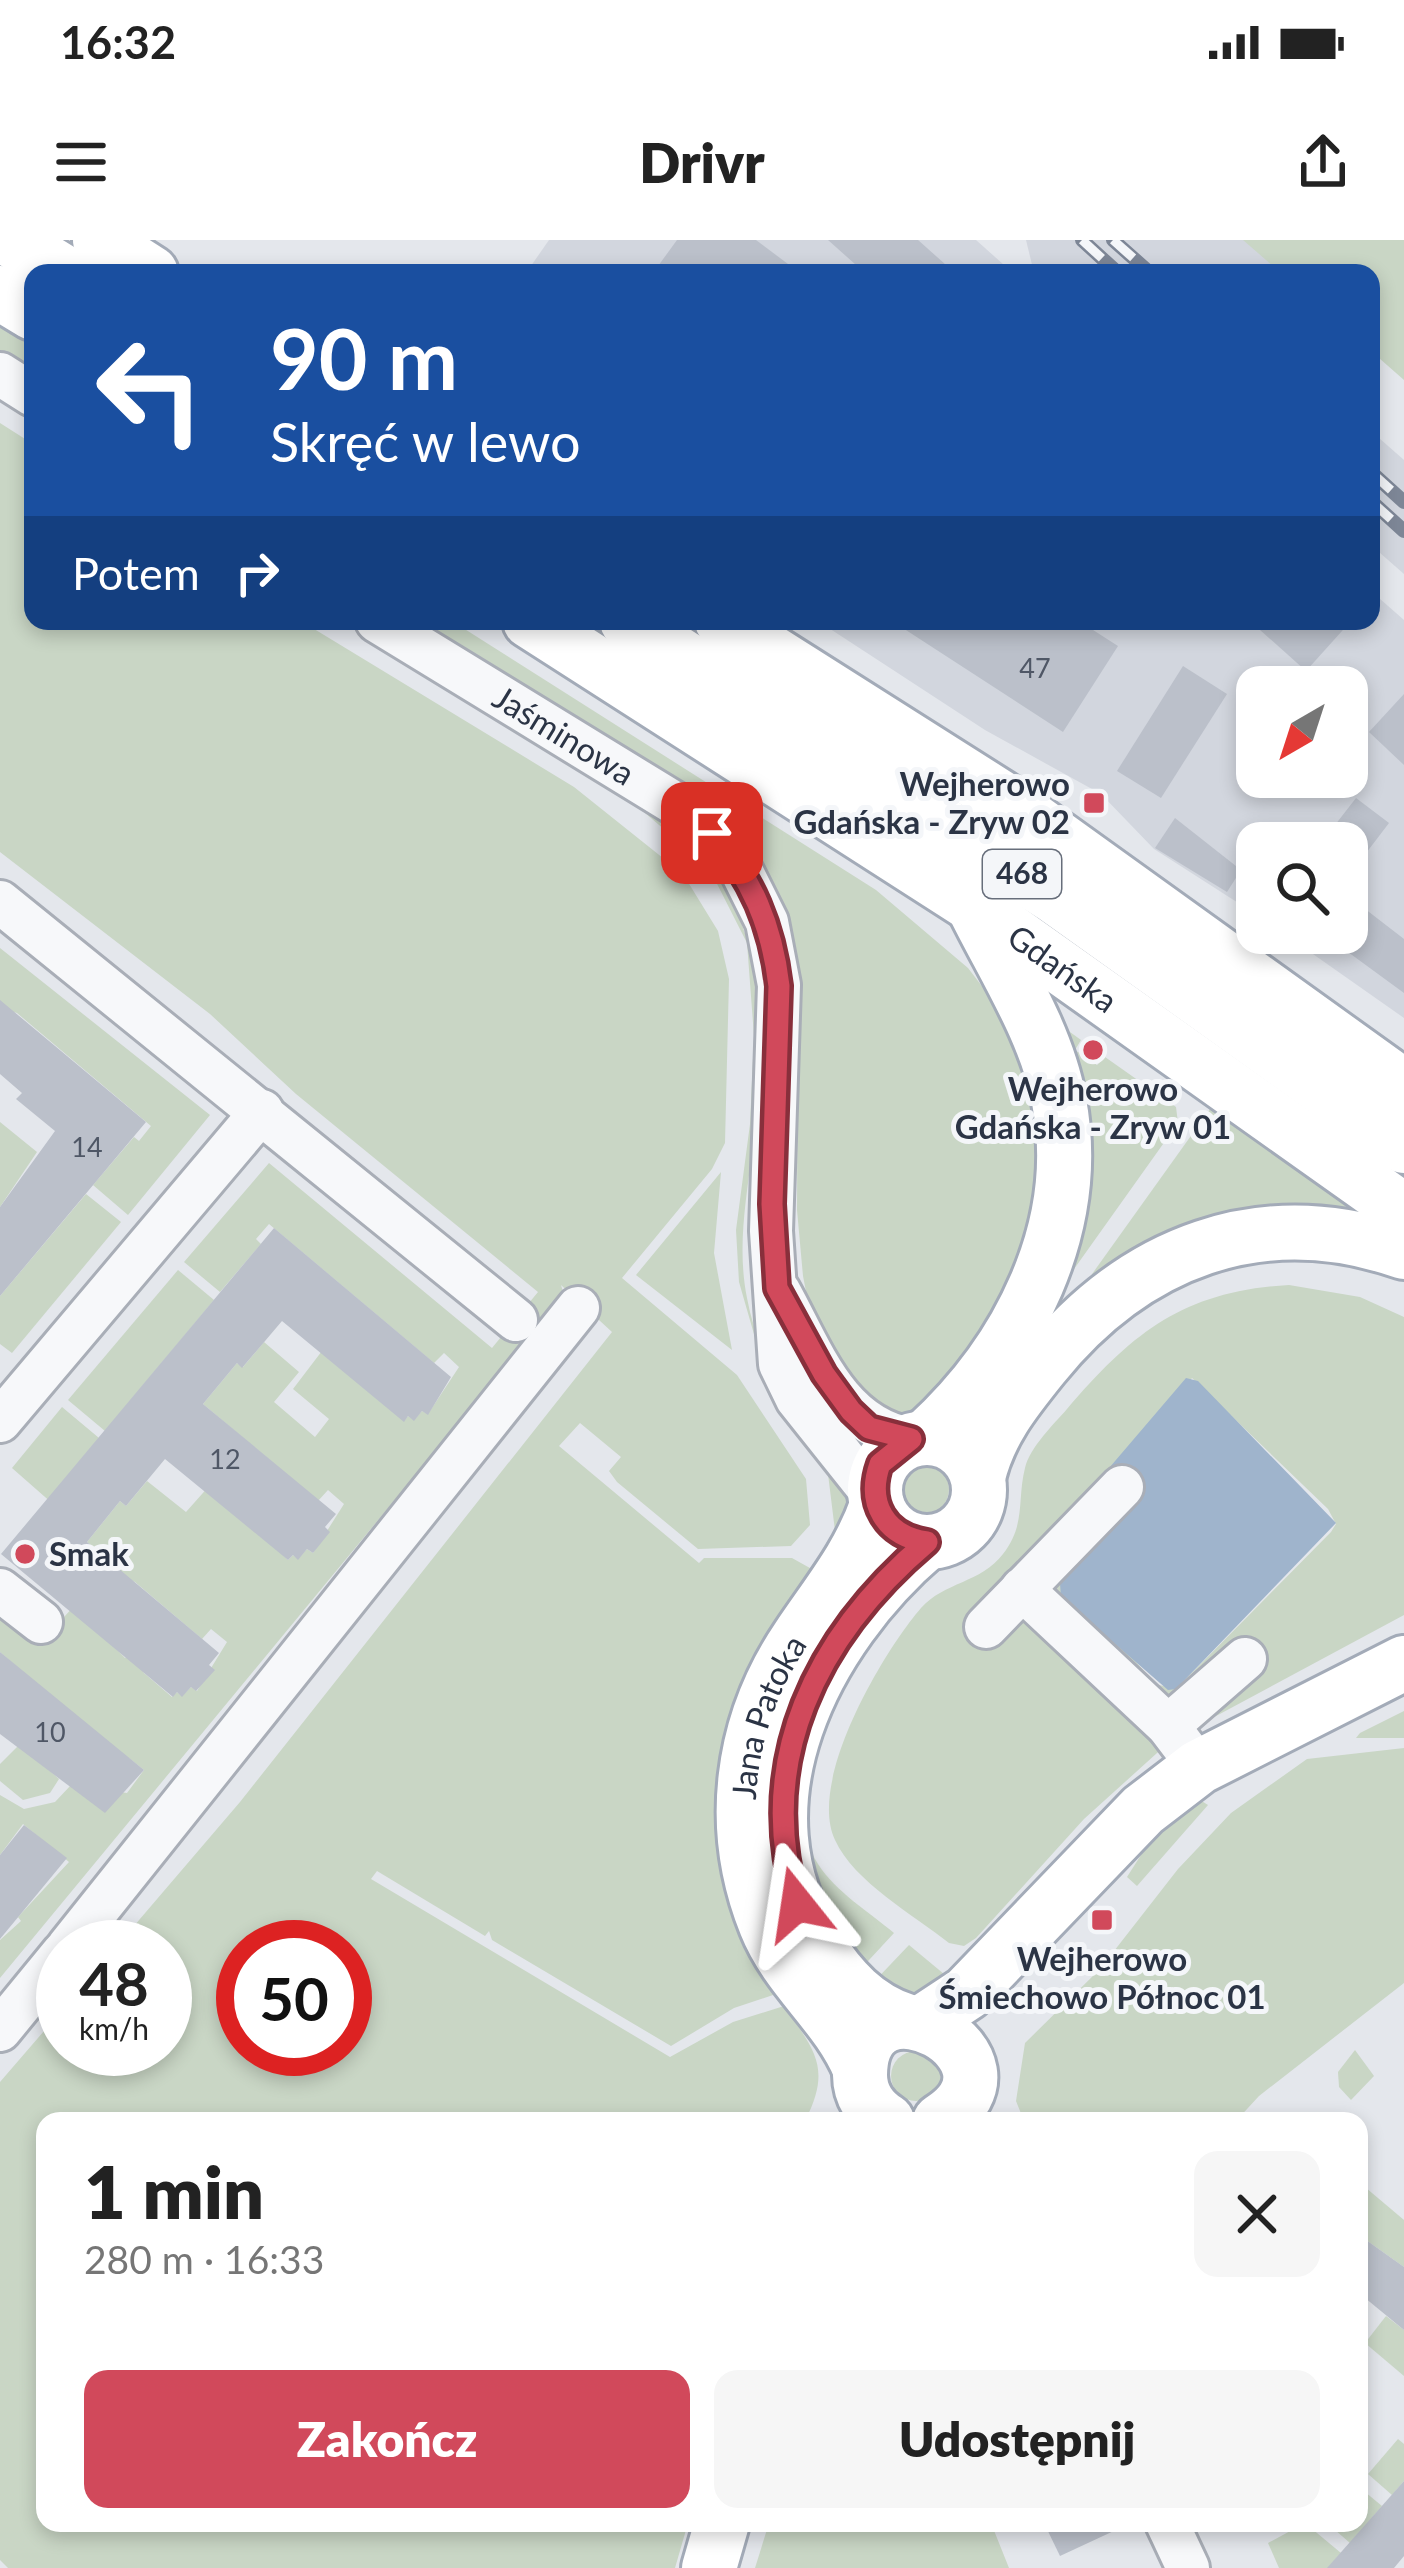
<!DOCTYPE html>
<html lang="pl">
<meta charset="utf-8">
<style>
:root{--surface:#fff;--page:#f6f6f6;--text:#222;--muted:#767676;--accent:#d1495b}
body{margin:0;font-family:Lato,sans-serif;background:var(--page);color:var(--text);height:100vh;display:flex;flex-direction:column;font-size:45px;white-space:nowrap}
*{box-sizing:border-box;margin:0}
p{font-size:39px;color:var(--muted)}
.icon{flex:none;width:66px;height:66px;fill:none;stroke:currentColor;stroke-width:2;stroke-linecap:round;stroke-linejoin:round}
.map{position:relative;flex:1;overflow:hidden}
.panel{position:absolute;left:36px;top:1872px;width:1332px;height:420px;display:flex;flex-direction:column;background:var(--surface);border-radius:24px;box-shadow:0 6px 18px #0003}
.panel>*{flex:none}
.top-card{position:absolute;left:24px;top:24px;width:1356px;height:366px;border-radius:24px;box-shadow:0 6px 18px #0003;background:#1a4fa0;color:#fff;overflow:hidden}
.needle{width:78px;rotate:219deg}
.controls{position:absolute;left:1236px;top:426px;display:grid;gap:24px}
.controls a{display:grid;place-items:center;width:132px;height:132px;border-radius:24px;background:var(--surface);box-shadow:0 6px 18px #0003;font-size:60px}
.speed{position:absolute;left:36px;top:1680px;display:flex;gap:24px;font-size:60px;font-weight:700;text-align:center}
.speed>*{display:grid;place-content:center;width:156px;height:156px;border-radius:50%;background:var(--surface);box-shadow:0 6px 18px #0003;line-height:1}
.speed small{font-size:30px;font-weight:400}
.speed .limit{border:18px solid #d22;background:#fff;color:#111}
.pin{position:absolute;display:grid;place-items:center;width:102px;height:102px;color:#fff;margin:-51px;border-radius:24px;box-shadow:0 6px 18px #0006}
.me{position:absolute;width:132px;margin:-66px;rotate:345deg;stroke-linejoin:round;filter:drop-shadow(0 0 9px #0008)}
.turn{display:flex;align-items:center;gap:42px;height:252px;padding:0 48px;font-size:54px}
.turn .icon{width:156px;height:156px;stroke-width:2.5}
.turn b{display:block;font-size:84px;line-height:102px}
.then{display:flex;align-items:center;height:114px;padding:0 48px;background:#0003;gap:24px;font-size:45px}
.round{display:grid;place-items:center;flex:none;width:126px;height:126px;border-radius:24px;background:var(--page)}
.headline{display:flex;align-items:center;justify-content:space-between;height:204px;padding:0 48px}
h1{font-size:72px;font-weight:800;line-height:90px}
.primary-button{display:flex;gap:24px;margin-top:auto;padding:24px 48px}
.primary-button a{flex:1;height:138px;border-radius:24px;background:var(--accent);color:#fff;font-size:48px;font-weight:800;line-height:138px;text-align:center}
.primary-button a+a{background:var(--page);color:var(--text)}
.status{display:flex;justify-content:space-between;align-items:center;height:84px;padding:0 60px;background:var(--surface);direction:ltr}
.status svg{height:33px;fill:currentColor}
header{display:flex;justify-content:space-between;align-items:center;height:156px;padding:0 48px;background:var(--surface);font-size:54px;font-weight:800}
.map>svg:first-child{display:block}
.built{fill:#d2d6de;fill-rule:evenodd}
.green{fill:#c9d6c5;fill-rule:evenodd}
.water{fill:#9fb4cc}
.building{fill:#bbc0ca}
.lines{fill:none;stroke-linecap:round;stroke-linejoin:round}
.minor-casing{stroke:#a9aeb7;stroke-width:48}
.major-casing{stroke:#a3abb8;stroke-width:60}
.minor{stroke:#f7f8fa;stroke-width:42}
.major{stroke:#fff;stroke-width:54}
.rail-casing{stroke:#7d8696;stroke-width:14}
.rail{stroke:#f4f6f9;stroke-width:9;stroke-dasharray:27;stroke-linecap:butt}
.route-casing{stroke:#882f3b;stroke-width:30}
.route{stroke:#d1495b;stroke-width:21}
.poi-dot{fill:#d1495b;stroke:#f4f6f9;stroke-width:4.5}
.labels{text-anchor:middle;stroke-width:10;stroke-linejoin:round;paint-order:stroke}
.number-label{font-size:27px;fill:#4f5766}
.shield{fill:#f4f6f9;stroke:#676e7b;stroke-width:3}
.shield-label{font-size:30px;font-weight:bold;fill:#2b3445}
.street-label{font-size:33px;fill:#2b3445;stroke:#f4f6f9}
.poi-label{font-size:33px;font-weight:bold;fill:#2b3445;stroke:#f4f6f9}
</style>
<div class="status"><b>16:32</b><svg viewBox="0 0 49 12"><path d="M0 12V9h3v3zM5 12V6h3v6zM10 12V3h3v9zM15 12V0h3v12zM26 1h20v11H26zM47 4h2v5h-2z"/></svg></div>
<header><svg class="icon" aria-label="menu" viewBox="0 0 24 24"><path d="M4 6h16M4 12h16M4 18h16"/></svg>Drivr<svg class="icon" aria-label="share" viewBox="0 0 24 24"><path d="M12 15V3M7 8l5-5 5 5M5 13v7h14v-7"/></svg></header>
<div class="map">
<svg width="1404" height="2328" viewBox="0 0 1404 2328">
<rect width="100%" height="100%" fill="#e4e7ec"/>
<g class="built">
<path d="M549 0H976L1013 33H526Z"/>
<path d="M1026 0H1294L1331 33H1034Z"/>
<path d="M1371 191 1404 220V334L1371 305Z"/>
<path d="M1371 351 1404 380V778L1283 693H1347V603H1257V675L1154 609 1101 554 985 490 818 381H1371ZM1257 447H1347V537H1257Z"/>
</g>
<g class="green">
<path d="M1243 0H1404V140L1371 111V33H1281Z"/>
<path d="M0 86 33 106V137L0 117Z"/>
<path d="M0 183 33 204V381H301L574 547 683 634 718 691 729 739 725 903 712 929 622 1038 737 1135 806 1239 810 1285 791 1306 698 1309 617 1242 609 1231 621 1217 580 1183 559 1206 699 1323 704 1318H792L826 1337 776 1754 734 1768 671 1806 492 1700 489 1691 485 1696 377 1631 371 1639 670 1817 733 1782 784 1766C815 1811 832 1828 805 1881H45V2283H688L675 2328H8L0 2320V1842L63 1769V1809H165V1707H116L240 1562 612 1092 561 1045 564 1055 0 1738V1700L21 1681 18 1677 69 1622 23 1584 0 1615V1555L24 1569 55 1562 71 1545 127 1553 144 1530 129 1518 125 1521 0 1412V1370L45 1398 74 1366 125 1418 131 1413 144 1433 172 1457 177 1452 182 1456 191 1447 197 1451 227 1402 211 1389 202 1399 135 1342 104 1326 108 1320 87 1302 120 1261 126 1266 147 1241 186 1272 210 1245 288 1320 293 1315 298 1319 307 1309 313 1313 344 1264 328 1250 318 1261 203 1164 237 1123 243 1127 264 1102 299 1132 274 1162 315 1197 329 1179 293 1149 325 1107 404 1181 408 1176 414 1180 422 1171 428 1174 459 1127 444 1113 434 1123 269 984 256 999 261 1004 220 1052 184 1022 269 923 492 1108 538 1052 296 854 210 774 0 612ZM243 1707H345V1809H243Z"/>
<path d="M405 381H452L876 650 968 728 998 767 1035 843 1040 982 966 1126 907 1179 858 1161 809 1067 803 1036 797 970 798 736 786 680 756 617 698 556Z"/>
<path d="M630 560C770 636 770 770 752 912 746 961 737 1008 747 1058 761 1134 810 1195 851 1259L837 1307 828 1234 766 1136 739 1042 736 990 750 884 754 796 747 703 709 628Z"/>
<path d="M0 708 210 875 128 975 93 945 134 897 139 901 151 886 17 773 0 768Z"/>
<path d="M1052 779 1081 800 1075 810 1097 825 1105 817 1176 867 1178 883 1047 1067Z"/>
<path d="M1213 865 1381 985 1072 1062Z"/>
<path d="M0 882 37 912 0 967Z"/>
<path d="M721 932 714 1013 732 1110 636 1035Z"/>
<path d="M86 954 121 982 12 1113 0 1104V1056Z"/>
<path d="M178 1030 214 1060 105 1191 68 1160Z"/>
<path d="M1289 1045 1360 1057 1404 1077V1375L1190 1490 1172 1465 1049 1357 1057 1329 1155 1444 1176 1449 1331 1292 1336 1284 1328 1269 1192 1138 1019 1375 1167 1504 1084 1579 976 1698 964 1706 949 1703C914 1675 854 1642 835 1600 807 1541 883 1412 921 1368 944 1342 981 1343 1003 1314 1026 1285 1017 1259 1025 1228 1030 1207 1054 1184 1067 1169 1133 1092 1184 1051 1289 1045Z"/>
<path d="M62 1167 99 1198 62 1242 53 1264 12 1228Z"/>
<circle cx="923" cy="1249" r="26"/>
<path d="M868 1404C838 1458 778 1564 818 1624 836 1652 869 1672 894 1693L857 1733 809 1654 801 1517Z"/>
<path d="M1404 1471V1498H1356L1360 1493Z"/>
<path d="M20 1504 59 1539 50 1553 23 1560 0 1541V1524Z"/>
<path d="M1404 1508V1743L1259 1856 1236 1881H1024L1016 1861 1025 1803 1100 1729 1178 1629 1231 1573 1307 1519Z"/>
<path d="M1200 1560 1208 1565 1137 1646 1127 1637 1162 1582Z"/>
<path d="M909 1705 956 1744 927 1762 870 1746Z"/>
<path d="M1355 1810 1374 1836 1351 1860 1339 1847 1338 1832Z"/>
<circle cx="916" cy="1836" r="25"/>
<path d="M1359 1942 1404 1980V2027L1359 1995Z"/>
<path d="M1386 2076 1404 2090V2136L1365 2103Z"/>
<path d="M1398 2199 1404 2204V2241L1392 2255 1368 2234Z"/>
<path d="M1359 2247 1382 2266 1350 2303 1327 2283H1359Z"/>
<path d="M769 2283H991L1009 2328H755Z"/>
<path d="M1305 2283 1341 2313 1328 2328H1279L1268 2303Z"/>
</g>
<path class="water" d="M1186 1138 1198 1141 1336 1283 1176 1449 1168 1450 1061 1357 1059 1330 1039 1310Z"/>
<g class="building">
<path d="M677 0H756L800 33H653Z"/>
<path d="M828 0H918L955 33H865Z"/>
<path d="M892 381H1079L1118 406 1063 492Z"/>
<path d="M1250 381H1351L1306 431Z"/>
<path d="M1183 426 1227 454 1161 558 1117 531Z"/>
<path d="M1404 454V525L1369 492Z"/>
<path d="M1356 558 1389 583 1347 638V603H1321Z"/>
<path d="M1175 578 1241 630 1227 652 1155 608Z"/>
<path d="M1347 655 1404 699V753L1322 693H1347Z"/>
<path d="M0 760 146 882 0 1056V967L55 891 16 859 22 853 0 834Z"/>
<path d="M274 988 451 1137 428 1175 422 1171 414 1181 408 1176 404 1182 282 1081 242 1128 237 1123 203 1164 336 1274 325 1287 330 1292 313 1313 307 1309 298 1320 293 1315 288 1320 165 1219 126 1266 120 1261 87 1302 219 1413 209 1425 215 1430 196 1451 191 1447 182 1457 177 1452 173 1457 1 1314Z"/>
<path d="M0 1412 144 1530 105 1573 0 1494Z"/>
<path d="M24 1585 67 1618 0 1699V1615Z"/>
<path d="M1359 1995 1404 2027V2090L1359 2053Z"/>
<path d="M1404 2241V2316L1394 2328H1327Z"/>
<path d="M1044 2283H1131L1060 2316Z"/>
</g>
<g class="lines">
<defs>
<g id="minor">
<path d="M0 134 33 155"/>
<path id="s1" d="M377 381 684 569 741 630 767 682 779 745 771 991 780 1124 797 1159 875 1257"/>
<path d="M0 662 516 1080"/>
<path d="M779 1051C812 1110 837 1187 911 1199"/>
<path d="M0 1181 262 871"/>
<path d="M1022 1349 1168 1486 1199 1527"/>
<path d="M0 1350 41 1382"/>
<path d="M986 1387 1122 1247"/>
<path d="M1168 1486 1245 1419"/>
<path d="M68 1707 578 1068"/>
<path d="M0 1790 63 1713"/>
<path d="M1167 2283 1188 2328"/>
</g>
<g id="major">
<path d="M11 0 65 33"/>
<path d="M100 0 151 33"/>
<path d="M0 53 33 73"/>
<path id="s2" d="M530 381 973 665 1404 971"/>
<path d="M627 381 1054 656 1404 906"/>
<path d="M722 381 1006 561 1404 847"/>
<path d="M926 1197C1019 1112 1083 987 1059 861 1047 793 1004 728 974 667"/>
<circle cx="927" cy="1250" r="52"/>
<path d="M978 1237C989 1192 1013 1162 1042 1126 1134 1012 1260 962 1404 1012"/>
<path d="M906 1781C866 1768 841 1740 818 1705 727 1566 814 1398 927 1302"/>
<path d="M923 1782 967 1753 1143 1570 1199 1527 1404 1423"/>
<path id="s3" d="M860 1829C838 1775 788 1740 766 1685 727 1588 740 1484 798 1398 828 1353 859 1317 877 1265"/>
<path d="M887 1881C871 1871 860 1855 860 1835 861 1720 1040 1818 940 1881"/>
<path d="M709 2328 722 2283"/>
</g>
</defs>
<use href="#minor" class="minor-casing"/>
<use href="#major" class="major-casing"/>
<use href="#minor" class="minor"/>
<use href="#major" class="major"/>
<defs>
<g id="rail">
<path d="M1082 0 1118 33"/>
<path d="M1113 0 1150 33"/>
<path d="M1371 232 1404 262"/>
<path d="M1371 261 1404 291"/>
</g>
</defs>
<use href="#rail" class="rail-casing"/>
<use href="#rail" class="rail"/>
</g>
<g class="lines">
<defs>
<path id="route" d="M712 593C752 638 772 686 779 746L772 964 777 1048 824 1134 851 1171 869 1188 911 1199 880 1224C866 1263 885 1296 927 1302 816 1396 754 1521 797 1664"/>
</defs>
<use href="#route" class="route-casing"/>
<use href="#route" class="route"/>
</g>
<g class="poi-dot">
<rect x="1082" y="551" width="24" height="24" rx="6"/>
<circle cx="1093" cy="810" r="12"/>
<circle cx="25" cy="1314" r="12"/>
<rect x="1090" y="1668" width="24" height="24" rx="6"/>
</g>
<g class="labels">
<g class="number-label">
<text x="1035" y="438">47</text>
<text x="87" y="917">14</text>
<text x="225" y="1229">12</text>
<text x="50" y="1502">10</text>
</g>
<rect class="shield" x="983" y="610" width="78" height="48" rx="9"/>
<g class="shield-label">
<text x="1022" y="644">468</text>
</g>
<g class="street-label">
<text dy="12" stroke="none"><textPath href="#s1" startOffset="219">Jaśminowa</textPath></text>
<text dy="12" stroke="none"><textPath href="#s2" startOffset="636">Gdańska</textPath></text>
<text dy="12" stroke="none"><textPath href="#s3" startOffset="387">Jana Patoka</textPath></text>
</g>
<g class="poi-label">
<text x="1070" y="556" text-anchor="end">Wejherowo<tspan x="1070" dy="38">Gdańska - Zryw 02</tspan></text>
<text x="1093" y="861">Wejherowo<tspan x="1093" dy="38">Gdańska - Zryw 01</tspan></text>
<text x="49" y="1326" text-anchor="start">Smak</text>
<text x="1102" y="1731">Wejherowo<tspan x="1102" dy="38">Śmiechowo Północ 01</tspan></text>
</g>
</g>
</svg>
<div class="controls">
<a><svg class="needle" viewBox="-14 -14 28 28"><path d="M0-13l5 13h-10z" fill="#e53935"/><path d="M0 13l5-13h-10z" fill="#767676"/></svg></a>
<a><svg class="icon" aria-label="search" viewBox="0 0 24 24"><circle cx="10" cy="10" r="6"/><path d="M15 15l6 6"/></svg></a>
</div>
<div class="speed"><div>48<small>km/h</small></div><div class="limit">50</div></div>
<div class="pin" style="left:712px;top:593px;background:#d93025"><svg class="icon" aria-label="arrive" viewBox="0 0 24 24"><path d="M6 21V4h12l-3 4 3 4H6"/></svg></div>
<svg class="me" style="left:797px;top:1664px" viewBox="-20 -20 40 40"><path d="M0-17L14 15 0 8-14 15z" fill="#d1495b" stroke="#fff" stroke-width="4"/></svg>
<div class="top-card">
<div class="turn"><svg class="icon" aria-label="left" viewBox="0 0 24 24"><path d="M17 20v-9H6M10 6l-5 5 5 5"/></svg><div><b>90 m</b>Skręć w lewo</div></div>
<div class="then">Potem<svg class="icon" aria-label="right" viewBox="0 0 24 24"><path d="M7 20v-9h11M14 6l5 5-5 5"/></svg></div>
</div>
<section class="panel">
<div class="headline"><div><h1>1 min</h1><p>280 m · 16:33</p></div><a class="round"><svg class="icon" aria-label="close" viewBox="0 0 24 24"><path d="M6 6l12 12M18 6L6 18"/></svg></a></div>
<div class="primary-button"><a>Zakończ</a><a>Udostępnij</a></div>
</section>
</div>
